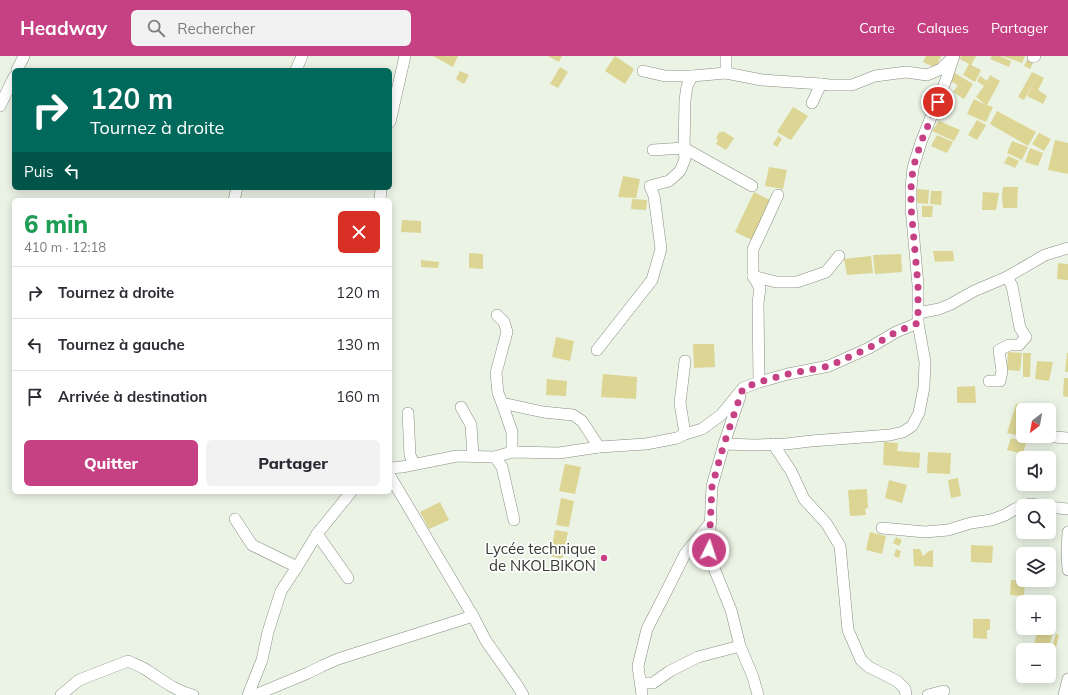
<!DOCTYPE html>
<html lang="fr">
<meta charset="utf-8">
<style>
:root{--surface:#fff;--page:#f2f2f3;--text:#2b2b33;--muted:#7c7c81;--line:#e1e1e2;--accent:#c64184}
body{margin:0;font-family:Mulish,sans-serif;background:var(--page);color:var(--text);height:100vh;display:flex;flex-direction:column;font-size:15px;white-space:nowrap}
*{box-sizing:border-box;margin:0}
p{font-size:13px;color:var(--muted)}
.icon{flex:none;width:22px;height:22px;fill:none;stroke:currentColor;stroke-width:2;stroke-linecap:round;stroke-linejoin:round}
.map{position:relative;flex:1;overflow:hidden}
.side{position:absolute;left:12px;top:142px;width:380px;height:296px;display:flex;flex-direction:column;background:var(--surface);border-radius:6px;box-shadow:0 2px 10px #0003}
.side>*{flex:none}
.hud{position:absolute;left:12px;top:12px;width:380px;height:122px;border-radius:6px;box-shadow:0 2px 10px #0003;background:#00695c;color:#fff;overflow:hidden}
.needle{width:26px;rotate:211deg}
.buttons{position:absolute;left:1016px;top:347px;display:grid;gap:8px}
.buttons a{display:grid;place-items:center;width:40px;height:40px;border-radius:6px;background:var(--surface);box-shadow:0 2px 10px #0003;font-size:20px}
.pin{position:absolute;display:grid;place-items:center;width:34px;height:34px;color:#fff;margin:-17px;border:2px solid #fff;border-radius:50%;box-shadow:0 1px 4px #0007}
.me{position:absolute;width:44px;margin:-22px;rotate:4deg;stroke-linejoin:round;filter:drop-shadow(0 0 3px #0008)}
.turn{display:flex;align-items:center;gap:14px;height:84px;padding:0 12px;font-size:18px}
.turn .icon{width:52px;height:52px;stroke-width:2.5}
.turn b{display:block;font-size:28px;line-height:34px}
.then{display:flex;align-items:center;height:38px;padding:0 12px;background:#0003;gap:8px;font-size:15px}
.round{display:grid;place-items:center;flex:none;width:42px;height:42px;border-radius:6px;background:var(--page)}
.head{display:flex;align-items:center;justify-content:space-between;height:68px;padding:0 12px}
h1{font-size:24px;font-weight:800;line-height:30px;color:#1e9e55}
.button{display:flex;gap:8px;margin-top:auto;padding:8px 12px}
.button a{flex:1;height:46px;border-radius:6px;background:var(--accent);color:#fff;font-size:16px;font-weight:800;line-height:46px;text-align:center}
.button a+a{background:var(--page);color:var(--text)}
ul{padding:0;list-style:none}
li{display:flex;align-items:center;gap:12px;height:52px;padding:0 12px;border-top:1px solid var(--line)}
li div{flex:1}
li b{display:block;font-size:15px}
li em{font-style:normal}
header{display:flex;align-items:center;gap:24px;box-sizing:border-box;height:56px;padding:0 20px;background:var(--accent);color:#fff}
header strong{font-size:19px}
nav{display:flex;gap:22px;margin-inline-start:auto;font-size:14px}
.search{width:280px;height:36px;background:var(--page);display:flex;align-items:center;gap:10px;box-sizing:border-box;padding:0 14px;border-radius:6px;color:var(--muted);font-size:15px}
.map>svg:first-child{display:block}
.building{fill:#dcd594}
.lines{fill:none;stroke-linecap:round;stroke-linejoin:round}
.street-casing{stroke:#868e81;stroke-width:12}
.street{stroke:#fff;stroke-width:11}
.route{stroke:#c64184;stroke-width:7;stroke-dasharray:0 12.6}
.poi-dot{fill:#c64184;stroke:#fff;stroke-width:1.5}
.labels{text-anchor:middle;stroke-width:3.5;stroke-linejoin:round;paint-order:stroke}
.poi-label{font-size:15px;fill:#363933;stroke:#fff;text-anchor:end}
</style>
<header>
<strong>Headway</strong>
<div class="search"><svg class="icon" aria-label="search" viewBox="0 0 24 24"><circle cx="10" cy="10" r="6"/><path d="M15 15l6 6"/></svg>Rechercher</div>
<nav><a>Carte</a><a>Calques</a><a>Partager</a></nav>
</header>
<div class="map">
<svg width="1068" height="639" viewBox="0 0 1068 639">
<rect width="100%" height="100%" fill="#ebf3e5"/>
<g class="building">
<path d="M433 0H458L453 11Z"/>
<path d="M548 0H562L559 6Z"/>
<path d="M615 0 634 13 625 28 605 15Z"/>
<path d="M926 0H941L936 12 923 6Z"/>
<path d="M961 0H976L971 9 981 14 975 26 963 19 969 8 960 3Z"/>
<path d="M992 0H1000L1011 5 1009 11 990 3Z"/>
<path d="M1002 0H1025L1022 7Z"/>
<path d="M1027 4 1033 7 1030 13 1024 10Z"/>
<path d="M560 11 568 16 558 32 550 28Z"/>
<path d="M460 15 469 19 464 28 456 23Z"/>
<path d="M1032 16 1044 22 1038 34 1047 40 1043 48 1027 40 1037 21 1024 44 1018 41Z"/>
<path d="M955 17 973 28 964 43 953 36 958 29 950 25Z"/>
<path d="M990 19 1000 25 987 49 993 51 986 66 967 58 974 43 986 49 976 41 984 30 977 25 980 20 987 25Z"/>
<path d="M793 51 808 60 791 84 777 76Z"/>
<path d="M997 55 1036 76 1028 90 990 68Z"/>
<path d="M977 64 986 69 977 84 968 79Z"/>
<path d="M939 65 960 74 954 85 932 75Z"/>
<path d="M720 75 722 77 723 75 734 82 726 94 716 88 718 84 716 82Z"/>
<path d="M1039 77 1051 83 1044 95 1032 88Z"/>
<path d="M937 79 953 86 947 97 931 90Z"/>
<path d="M778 80 782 83 777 91 773 88Z"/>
<path d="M1055 84 1068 87V118L1048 114Z"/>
<path d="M1012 85 1028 91 1022 104 1007 97Z"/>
<path d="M1030 92 1043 97 1038 110 1025 106Z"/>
<path d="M1008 100 1019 105 1015 112 1004 107Z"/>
<path d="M769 111 787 114 783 133 765 130Z"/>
<path d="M623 120 640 123 636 142 618 141Z"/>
<path d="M1003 131H1018L1017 152H1003L1002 141Z"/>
<path d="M916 133 929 134 928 148 916 147Z"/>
<path d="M931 135H942L941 149 930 148Z"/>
<path d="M754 136 770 144 752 184 735 176Z"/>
<path d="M983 136 999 137 996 154H982Z"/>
<path d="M632 143 647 144 646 154 631 153Z"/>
<path d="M922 150H933L932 161H922Z"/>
<path d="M402 164 421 165V177L401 176Z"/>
<path d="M933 195H953L954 205 935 206Z"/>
<path d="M469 197 483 198V213L469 212Z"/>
<path d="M901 198 902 216 875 218 873 199Z"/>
<path d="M871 200 873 217 847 219 844 203Z"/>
<path d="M421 204 439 206 438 212 421 211Z"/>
<path d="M1058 207 1068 208V224L1057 223Z"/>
<path d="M556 281 574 285 570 305 552 301Z"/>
<path d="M693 288H714L715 311 694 312Z"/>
<path d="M1008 296 1022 297 1020 315 1007 314Z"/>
<path d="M1023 297H1031L1030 321H1023Z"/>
<path d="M1067 297H1068V316H1065Z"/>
<path d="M1037 305 1053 306 1049 325 1035 323Z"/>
<path d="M603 318 637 321 636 343 601 341Z"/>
<path d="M1064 322H1068V341L1063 340Z"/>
<path d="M547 323 567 325 566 340 546 339Z"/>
<path d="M975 330 976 347H957V331Z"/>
<path d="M1016 348 1024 350 1022 359 1023 360V365L1020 364 1016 379 1007 377Z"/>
<path d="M1011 382 1026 386 1023 398 1007 394Z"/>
<path d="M884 386 898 387 897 395 920 397 919 412 883 409Z"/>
<path d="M928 396 951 397 950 418 927 417Z"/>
<path d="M565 408 581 411 575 438 559 435Z"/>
<path d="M958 422 961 440 951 442 948 424Z"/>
<path d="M889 424 907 429 902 447 885 442Z"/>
<path d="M867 433 868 452 865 453 866 459 850 460 848 434Z"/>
<path d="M561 442 574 445 569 471 556 469Z"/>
<path d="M440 446 449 464 429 473 420 456Z"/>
<path d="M555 474 568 476 562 503 550 500Z"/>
<path d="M870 476 886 480 882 498 866 494Z"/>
<path d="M896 481 902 484 899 490 893 487Z"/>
<path d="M971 489 993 490 992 507 971 506Z"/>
<path d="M896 493 901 495 899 502 894 500Z"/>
<path d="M913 493H920L923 500 929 495 933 494V511L914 510Z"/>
<path d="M1011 524 1025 525 1024 540 1010 539Z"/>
<path d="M973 563H990V574H987V583L973 582Z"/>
<path d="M1038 573 1053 577 1049 592 1034 588Z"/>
<path d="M1056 578 1059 579 1056 592 1052 591Z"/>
</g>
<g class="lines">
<defs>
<g id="street">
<path d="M726 0V17"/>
<path d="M1033 1 1035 0"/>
<path d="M17 14 24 0"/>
<path d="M296 14 302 0"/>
<path d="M643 15 665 20H692L726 17 762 24 821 28"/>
<path d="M812 47 821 28 829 29H852L875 20 906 16 927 19 941 13 952 2"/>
<path d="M0 50 14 21"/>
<path d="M390 66 405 0"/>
<path d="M653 94 684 92 752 130"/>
<path d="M234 144 237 132"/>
<path d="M380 144 381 132"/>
<path d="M753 220 776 226H797L826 216 839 200"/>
<path d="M918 257 939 253 951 248 974 235 1007 221 1045 199 1068 192"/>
<path d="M497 259 504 266 507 276 496 317 498 337 502 347 543 356 573 359 582 365 599 391"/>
<path d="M597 294 652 224 661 193 654 140 650 130 669 125 680 115 685 103 684 92 685 44 687 30 692 20"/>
<path d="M989 325H1000L1002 315 999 294 1009 289H1019L1026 281 1020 272 1012 230 1007 221"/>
<path d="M759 326 758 247 760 232 753 220V193L763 172 778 139"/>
<path d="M740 340 724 388 712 430 709 494 714 512 731 554 740 590 753 621 758 639"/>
<path d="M502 347 512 376V396"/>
<path d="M461 351 471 369 473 400"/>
<path d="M408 357 410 399 414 408"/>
<path d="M685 378 680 347 685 305"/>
<path d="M1041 380 1068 382"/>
<path d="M724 388 754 389 786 388 811 385 890 379 903 376 912 370 919 357 924 331 925 306 918 267V229L911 151V132L913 112 921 86 946 24 954 0"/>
<path d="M773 388 791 415 804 443 826 467 840 490 848 574 861 604 869 611 897 625 905 633 906 639"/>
<path d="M495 401 502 411 514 464"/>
<path d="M390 412 402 411 457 400 495 401 512 396 559 397 599 391 646 388 677 382 685 378 702 373 721 359 743 332 759 326 788 318 829 310 869 292 896 276 918 267"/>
<path d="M390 420 473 560 486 585 517 629 523 639"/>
<path d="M1023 450 1030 448 1045 450"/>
<path d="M1049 451 1068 453"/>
<path d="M235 463 252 489 297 511"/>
<path d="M882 472 925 476 948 474 971 467 991 464 1005 459 1015 453 1023 450"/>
<path d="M1068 476 1067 495 1068 514"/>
<path d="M317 478 348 522"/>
<path d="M641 627H653L670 615 698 601 740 590"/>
<path d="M61 639 79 624 128 605C134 608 140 610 145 613 161 623 175 635 193 639"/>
<path d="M248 639 262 604 268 576 281 535 297 511 317 478 351 436"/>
<path d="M255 639 308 617 322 610 338 603 473 560"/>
<path d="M642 639 638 610 647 573 666 536 685 498 711 466"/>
<path d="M928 639 944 635"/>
<path d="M1064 639 1068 623"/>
</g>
</defs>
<use href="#street" class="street-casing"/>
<use href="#street" class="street"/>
</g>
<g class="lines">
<path class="route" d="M709 494 712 430 724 388 743 332 759 326 788 318 829 310 869 292 896 276 918 267V229L911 151V132L913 112 921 86 938 46"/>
</g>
<circle class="poi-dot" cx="604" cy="502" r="4"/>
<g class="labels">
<g class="poi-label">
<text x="596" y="498">Lycée technique<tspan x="596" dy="17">de NKOLBIKON</tspan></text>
</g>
</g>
</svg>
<div class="buttons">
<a><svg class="needle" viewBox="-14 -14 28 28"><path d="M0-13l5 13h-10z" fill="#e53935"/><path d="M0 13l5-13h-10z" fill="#7c7c81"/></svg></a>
<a><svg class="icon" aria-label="sound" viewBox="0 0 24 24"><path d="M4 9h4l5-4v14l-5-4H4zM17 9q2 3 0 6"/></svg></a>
<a><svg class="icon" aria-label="search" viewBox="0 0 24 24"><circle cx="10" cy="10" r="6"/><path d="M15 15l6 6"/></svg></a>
<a><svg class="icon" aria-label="layers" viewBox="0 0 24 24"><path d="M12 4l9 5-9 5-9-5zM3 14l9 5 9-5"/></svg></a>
<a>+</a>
<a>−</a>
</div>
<div class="pin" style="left:938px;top:46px;background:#d93025"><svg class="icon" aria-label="arrive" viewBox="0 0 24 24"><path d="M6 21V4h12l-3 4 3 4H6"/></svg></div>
<svg class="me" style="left:709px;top:494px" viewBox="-20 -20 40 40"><circle r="17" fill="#c64184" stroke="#fff" stroke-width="3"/><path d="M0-11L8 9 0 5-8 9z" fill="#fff"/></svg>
<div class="hud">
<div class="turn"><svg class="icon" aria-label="right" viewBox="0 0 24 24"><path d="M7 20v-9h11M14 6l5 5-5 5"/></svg><div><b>120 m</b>Tournez à droite</div></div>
<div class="then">Puis<svg class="icon" aria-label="left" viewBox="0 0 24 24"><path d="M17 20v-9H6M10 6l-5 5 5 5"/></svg></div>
</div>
<section class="side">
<div class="head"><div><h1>6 min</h1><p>410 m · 12:18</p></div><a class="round" style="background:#d93025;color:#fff"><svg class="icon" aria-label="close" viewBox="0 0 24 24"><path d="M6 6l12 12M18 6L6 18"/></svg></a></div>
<ul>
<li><svg class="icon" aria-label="right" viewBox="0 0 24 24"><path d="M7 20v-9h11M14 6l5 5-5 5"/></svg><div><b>Tournez à droite</b></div><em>120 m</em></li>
<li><svg class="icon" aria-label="left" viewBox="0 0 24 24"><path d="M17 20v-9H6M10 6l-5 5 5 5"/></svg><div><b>Tournez à gauche</b></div><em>130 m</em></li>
<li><svg class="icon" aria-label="arrive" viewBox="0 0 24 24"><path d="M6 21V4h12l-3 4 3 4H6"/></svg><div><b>Arrivée à destination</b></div><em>160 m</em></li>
</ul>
<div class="button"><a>Quitter</a><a>Partager</a></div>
</section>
</div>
